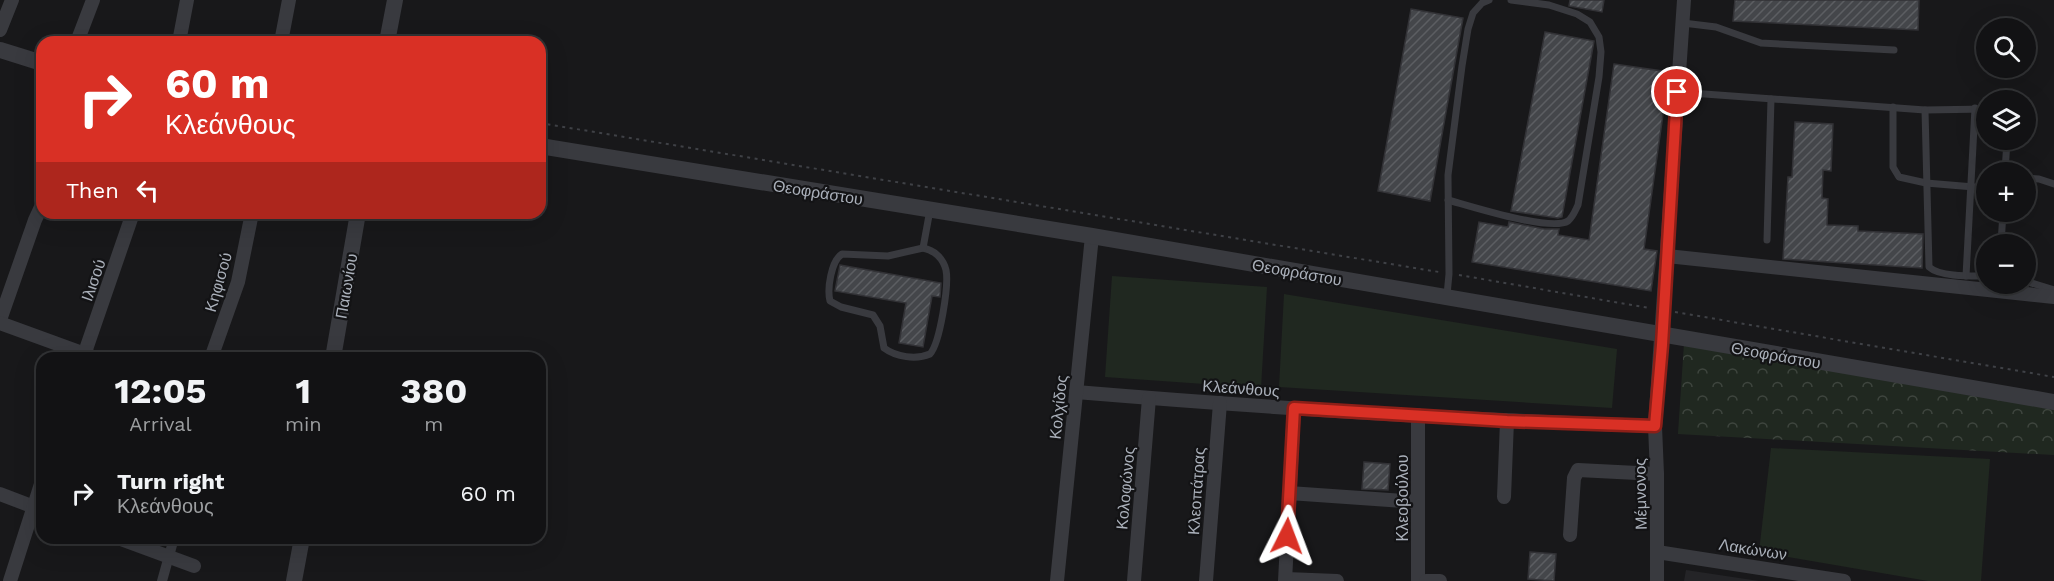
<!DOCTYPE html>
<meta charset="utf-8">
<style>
:root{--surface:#121214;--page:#1b1b1d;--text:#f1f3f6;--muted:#9c9ea0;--line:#313234}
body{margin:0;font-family:"Work Sans",sans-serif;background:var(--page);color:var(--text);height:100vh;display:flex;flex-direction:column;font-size:22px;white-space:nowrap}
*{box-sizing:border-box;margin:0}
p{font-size:20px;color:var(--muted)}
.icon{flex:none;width:33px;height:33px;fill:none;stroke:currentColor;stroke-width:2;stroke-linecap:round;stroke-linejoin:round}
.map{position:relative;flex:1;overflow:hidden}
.details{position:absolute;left:36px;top:352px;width:510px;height:192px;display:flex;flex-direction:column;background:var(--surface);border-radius:18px;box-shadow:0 6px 24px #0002,0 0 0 2px var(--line)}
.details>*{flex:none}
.banner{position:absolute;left:36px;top:36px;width:510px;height:183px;border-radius:18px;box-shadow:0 6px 24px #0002,0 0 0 2px var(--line);background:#d93025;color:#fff;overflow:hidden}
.fabs{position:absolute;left:1976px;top:18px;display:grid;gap:12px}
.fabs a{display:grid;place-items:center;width:60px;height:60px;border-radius:50%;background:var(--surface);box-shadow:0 6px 24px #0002,0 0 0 2px var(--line);font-size:30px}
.pin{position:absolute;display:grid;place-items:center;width:51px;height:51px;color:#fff;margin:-26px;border:3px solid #fff;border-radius:50%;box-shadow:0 2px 6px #0007}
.me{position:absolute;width:66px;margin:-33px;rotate:3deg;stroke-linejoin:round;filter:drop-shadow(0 0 4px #0008)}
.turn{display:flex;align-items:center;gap:21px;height:126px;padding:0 30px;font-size:27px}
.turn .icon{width:78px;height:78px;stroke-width:2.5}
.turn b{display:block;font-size:42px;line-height:51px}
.then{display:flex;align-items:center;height:57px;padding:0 30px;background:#0003;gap:12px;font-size:22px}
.eta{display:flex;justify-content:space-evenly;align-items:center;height:102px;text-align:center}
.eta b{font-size:36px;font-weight:700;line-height:42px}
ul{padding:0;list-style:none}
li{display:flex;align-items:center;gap:18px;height:78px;padding:0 30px}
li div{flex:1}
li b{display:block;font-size:22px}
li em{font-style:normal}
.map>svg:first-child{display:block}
.built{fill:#242427}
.forest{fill:url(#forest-crowns)}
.park{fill:#202820}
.building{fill:url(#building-hatch);stroke:#323236;stroke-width:1.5}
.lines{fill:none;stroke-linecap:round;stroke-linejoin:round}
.path{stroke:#3f4146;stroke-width:2;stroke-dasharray:3 4.5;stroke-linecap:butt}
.service{stroke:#393a3f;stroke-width:7}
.pedestrian{stroke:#393a3f;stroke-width:10}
.minor{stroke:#393a3f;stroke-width:14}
.tertiary{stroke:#393a3f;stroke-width:16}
.route-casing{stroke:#8d1f18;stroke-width:15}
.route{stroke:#d93025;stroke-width:10}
.labels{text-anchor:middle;stroke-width:4.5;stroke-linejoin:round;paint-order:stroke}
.street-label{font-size:16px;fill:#aab0ba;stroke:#131315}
</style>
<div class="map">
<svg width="2054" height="581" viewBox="0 0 2054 581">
<defs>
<pattern id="forest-crowns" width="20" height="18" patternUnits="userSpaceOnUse" patternTransform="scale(1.5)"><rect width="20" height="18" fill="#202820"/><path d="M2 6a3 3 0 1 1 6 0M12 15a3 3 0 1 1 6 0" fill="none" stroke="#3e453e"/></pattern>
<pattern id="building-hatch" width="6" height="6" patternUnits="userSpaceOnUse" patternTransform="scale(1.5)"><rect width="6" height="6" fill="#44464a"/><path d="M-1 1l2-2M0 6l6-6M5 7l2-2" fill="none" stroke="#5c5e62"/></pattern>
</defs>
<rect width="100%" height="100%" fill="#18181a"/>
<path class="built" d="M1686 570 1759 581H1684Z"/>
<path class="forest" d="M1684 344 2054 408V455L1678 434Z"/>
<g class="park">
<path d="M1112 276 1267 287 1261 388 1105 377Z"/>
<path d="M1284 294 1617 349 1612 408 1279 387Z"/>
<path d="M1771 448 1990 459 1981 581H1928L1759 552Z"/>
</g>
<g class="building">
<path d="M1570 0H1604L1602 12 1569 6Z"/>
<path d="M1735 0H1919L1918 30 1733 21Z"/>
<path d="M1411 9 1463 18 1430 201 1378 191Z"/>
<path d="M1545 32 1594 41 1562 217 1558 218 1511 211Z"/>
<path d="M1614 64 1669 72 1644 249 1657 251 1651 291 1472 262 1479 222 1508 227 1509 222 1544 229H1559L1558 235 1589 240Z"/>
<path d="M1795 122 1833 124 1831 171 1823 170 1822 198 1828 199 1827 225 1858 226V231L1923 234 1922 268 1783 259 1788 177H1792Z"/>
<path d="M840 265 941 283 940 297 932 296 923 347 899 343 906 303 835 291Z"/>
<path d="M1364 462 1390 464 1388 490 1362 489Z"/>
<path d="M1530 552 1556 554 1554 581 1528 579Z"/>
</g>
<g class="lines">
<g class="path">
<path d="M540 123 1439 272"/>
<path d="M1459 275 1649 308"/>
<path d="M1675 312 2054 377"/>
</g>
<g class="service">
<path d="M1683 23 1716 27 1761 43 1894 50"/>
<path d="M1677 92 1925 110 1986 109"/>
<path d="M1893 107V167L1899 177 1926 183 1986 188"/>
<path d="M1925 110 1929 267C1940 277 1971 276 1986 276"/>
<path d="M2005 172 2007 140"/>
<path d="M2025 178 2039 179 2054 184"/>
<path d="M1448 200C1470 206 1551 232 1568 221 1573 217 1575 211 1578 205L1599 77 1601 52 1599 37 1590 22 1577 14 1549 5 1511 0"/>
<path d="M1767 240 1771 99"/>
<path d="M2001 244 2003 212"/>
<path d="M923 248C934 250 943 258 946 270 949 285 940 343 930 354 916 360 896 357 884 348L880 326 873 315 841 307 830 301C827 289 831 261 842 254L888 256Z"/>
<path d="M923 248 930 210"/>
<path d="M1966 276 1975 108"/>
<path d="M2025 281 2054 290"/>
<path d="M1447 295 1449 274 1448 175 1462 66 1468 29 1473 13 1482 3 1489 0"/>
</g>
<path class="pedestrian" d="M162 581 174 538"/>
<g class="minor">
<path d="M0 30 12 0"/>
<path d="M77 42 93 0"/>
<path d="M179 42 187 0"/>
<path d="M281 42 289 0"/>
<path d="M1667 256 2054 297"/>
<path d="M0 320 35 220 42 205"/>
<path d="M0 323 96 358"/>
<path d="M83 358 133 213"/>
<path d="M211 358 238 282 252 213"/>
<path d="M1076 392C1269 408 1462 420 1655 426"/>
<path d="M1289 493 1418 502"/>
<path d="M0 494 42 510"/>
<path d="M1504 497 1507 421"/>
<path d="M1570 535 1574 478 1578 470 1657 474"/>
<path d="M118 538 194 566"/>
<path d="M1657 552 1844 581"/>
<path d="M1286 579 1337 581"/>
<path d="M10 581 42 481"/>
<path d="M1057 581 1092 236"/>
<path d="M1134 581 1149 398"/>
<path d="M1206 581 1220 403"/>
<path d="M1285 581 1294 408"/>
<path d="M1418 581V415"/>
<path d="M1426 581H1440"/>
<path d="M1657 581V474L1655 426 1684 0"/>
</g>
<g class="tertiary">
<path d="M387 42 395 0"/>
<path d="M0 50 42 63"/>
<path d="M540 146 1092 236 2054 402"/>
<path d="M333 358 358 213"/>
<path d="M294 581 302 538"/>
</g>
</g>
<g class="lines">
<defs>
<path id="route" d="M1287 536 1294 408 1507 421 1655 426 1662 345 1677 92"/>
</defs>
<use href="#route" class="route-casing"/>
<use href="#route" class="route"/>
</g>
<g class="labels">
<g class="street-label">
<text transform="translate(818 192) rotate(9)" y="6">Θεοφράστου</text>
<text transform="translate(1297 272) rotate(10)" y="6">Θεοφράστου</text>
<text transform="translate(93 280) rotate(-71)" y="6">Ιλισού</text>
<text transform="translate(218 282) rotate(-74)" y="6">Κηφισού</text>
<text transform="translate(346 286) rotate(-80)" y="6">Παιωνίου</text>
<text transform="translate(1776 355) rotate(10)" y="6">Θεοφράστου</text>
<text transform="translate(1241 388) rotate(4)" y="6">Κλεάνθους</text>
<text transform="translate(1058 407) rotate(-84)" y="6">Κολχίδος</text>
<text transform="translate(1125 488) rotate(-85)" y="6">Κολοφώνος</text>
<text transform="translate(1196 491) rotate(-86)" y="6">Κλεοπάτρας</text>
<text transform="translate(1640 494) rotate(-91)" y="6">Μέμνονος</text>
<text transform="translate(1402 498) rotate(-90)" y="6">Κλεοβούλου</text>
<text transform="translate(1753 549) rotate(9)" y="6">Λακώνων</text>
</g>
</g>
</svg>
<div class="fabs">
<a><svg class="icon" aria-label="search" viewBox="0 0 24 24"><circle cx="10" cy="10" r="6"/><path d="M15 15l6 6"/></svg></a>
<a><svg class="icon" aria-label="layers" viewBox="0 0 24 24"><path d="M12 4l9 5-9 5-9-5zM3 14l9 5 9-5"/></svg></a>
<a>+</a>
<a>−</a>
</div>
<div class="pin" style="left:1677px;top:92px;background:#d93025"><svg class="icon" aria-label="arrive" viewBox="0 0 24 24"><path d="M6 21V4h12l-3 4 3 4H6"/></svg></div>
<svg class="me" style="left:1287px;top:536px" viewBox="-20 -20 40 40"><path d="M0-17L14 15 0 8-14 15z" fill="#d93025" stroke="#fff" stroke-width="4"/></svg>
<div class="banner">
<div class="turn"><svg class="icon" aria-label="right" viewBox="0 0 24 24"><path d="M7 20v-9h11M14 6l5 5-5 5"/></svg><div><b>60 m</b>Κλεάνθους</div></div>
<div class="then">Then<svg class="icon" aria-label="left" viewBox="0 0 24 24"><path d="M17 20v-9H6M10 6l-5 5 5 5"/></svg></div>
</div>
<section class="details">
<div class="eta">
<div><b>12:05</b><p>Arrival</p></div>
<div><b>1</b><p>min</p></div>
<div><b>380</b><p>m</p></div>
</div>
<ul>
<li><svg class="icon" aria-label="right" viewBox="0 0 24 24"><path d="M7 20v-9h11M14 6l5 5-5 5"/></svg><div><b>Turn right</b><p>Κλεάνθους</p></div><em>60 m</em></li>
</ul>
</section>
</div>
